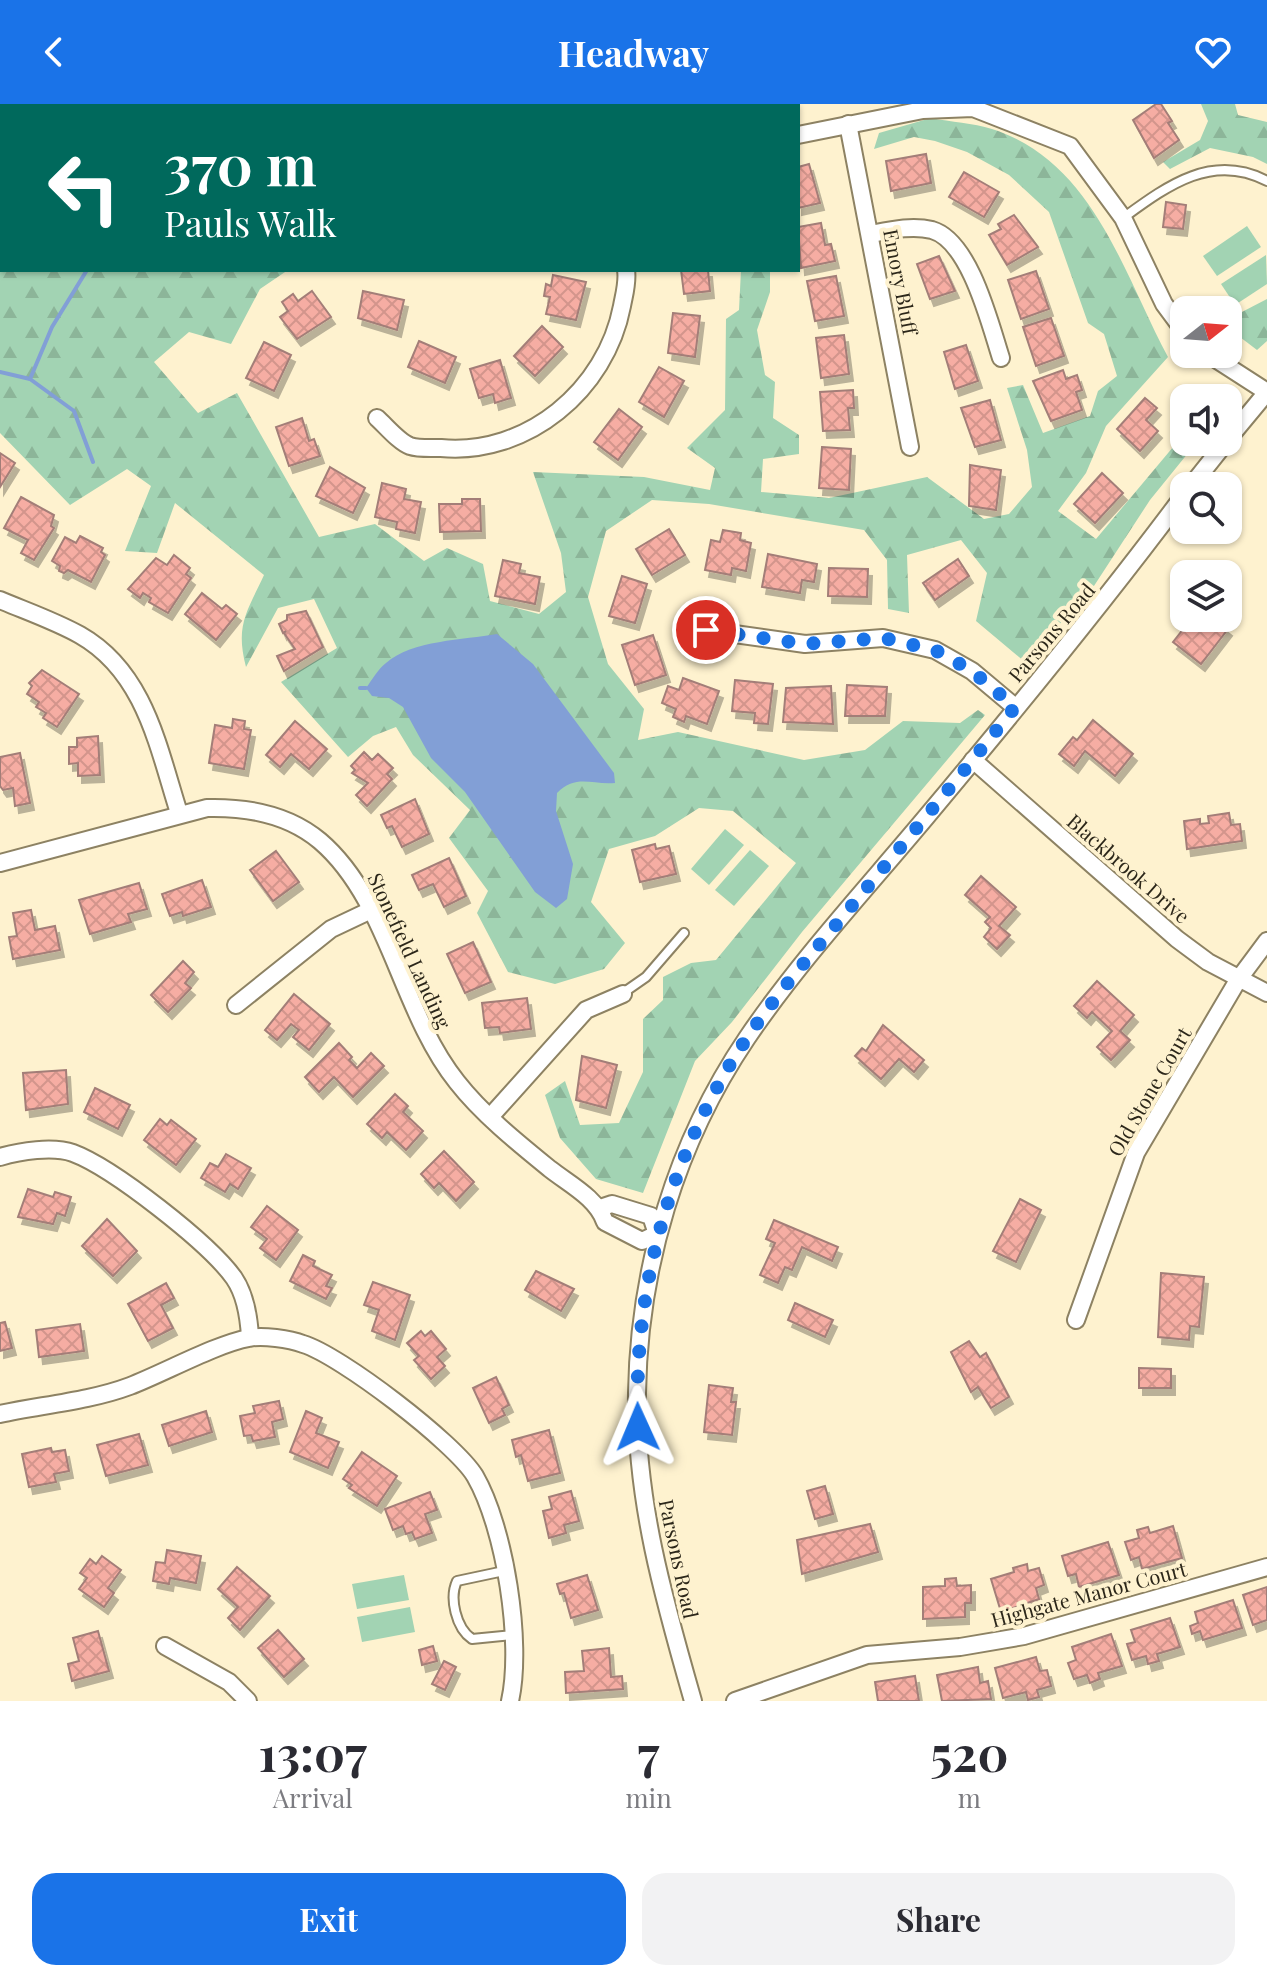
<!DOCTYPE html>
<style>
:root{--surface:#fff;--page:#f2f2f3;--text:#2b2b33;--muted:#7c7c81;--accent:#1a73e8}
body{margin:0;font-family:"Playfair Display",serif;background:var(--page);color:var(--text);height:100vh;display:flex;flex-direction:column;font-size:30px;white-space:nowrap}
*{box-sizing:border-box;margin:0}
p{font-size:26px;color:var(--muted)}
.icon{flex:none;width:44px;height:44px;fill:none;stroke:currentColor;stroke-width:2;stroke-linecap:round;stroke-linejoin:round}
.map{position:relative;height:1597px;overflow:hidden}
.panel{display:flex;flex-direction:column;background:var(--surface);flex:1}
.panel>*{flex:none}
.banner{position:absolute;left:0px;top:0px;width:800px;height:168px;box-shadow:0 2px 6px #0004;background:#00695c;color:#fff;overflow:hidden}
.needle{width:52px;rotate:73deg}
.tools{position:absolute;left:1170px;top:192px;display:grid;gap:16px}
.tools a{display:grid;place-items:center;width:72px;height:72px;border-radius:16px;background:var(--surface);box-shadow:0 2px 6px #0004;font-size:40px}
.pin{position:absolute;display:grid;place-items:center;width:68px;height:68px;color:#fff;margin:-34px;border:4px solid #fff;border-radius:50%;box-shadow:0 2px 8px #0007}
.me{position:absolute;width:88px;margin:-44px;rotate:359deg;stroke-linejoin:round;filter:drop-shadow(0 0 6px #0008)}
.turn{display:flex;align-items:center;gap:28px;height:168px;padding:0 32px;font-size:36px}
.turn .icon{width:104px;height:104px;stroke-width:2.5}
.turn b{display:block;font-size:56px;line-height:68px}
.eta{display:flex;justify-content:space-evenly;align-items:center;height:136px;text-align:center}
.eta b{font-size:48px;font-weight:700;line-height:56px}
.action{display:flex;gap:16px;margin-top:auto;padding:16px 32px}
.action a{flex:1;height:92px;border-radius:24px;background:var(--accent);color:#fff;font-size:32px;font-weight:700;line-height:92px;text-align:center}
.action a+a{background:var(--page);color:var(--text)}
header{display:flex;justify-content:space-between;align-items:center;height:104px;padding:0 32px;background:var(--accent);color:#fff;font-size:36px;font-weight:700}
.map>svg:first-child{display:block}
.forest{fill:url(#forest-firs)}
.garden{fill:#a2d3b3}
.water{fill:#829fd6}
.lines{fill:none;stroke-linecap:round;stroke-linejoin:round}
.stream{stroke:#829fd6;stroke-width:4}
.building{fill:url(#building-cross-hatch);stroke:#a37e78;stroke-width:2;filter:url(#shadow)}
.service-casing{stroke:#8d8263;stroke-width:12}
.minor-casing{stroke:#8d8263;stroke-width:20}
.service{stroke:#fff;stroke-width:8}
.minor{stroke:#fff;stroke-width:16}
.route{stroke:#1a73e8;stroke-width:14;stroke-dasharray:0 25.2}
.labels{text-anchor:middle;stroke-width:8;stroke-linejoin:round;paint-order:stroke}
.street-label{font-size:20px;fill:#2c271a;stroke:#fef2cf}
</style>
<header><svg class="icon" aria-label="back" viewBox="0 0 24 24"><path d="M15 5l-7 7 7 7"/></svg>Headway<svg class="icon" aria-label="heart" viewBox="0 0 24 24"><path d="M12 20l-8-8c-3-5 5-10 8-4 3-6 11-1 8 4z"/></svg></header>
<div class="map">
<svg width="1267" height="1597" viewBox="0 0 1267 1597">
<defs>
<pattern id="forest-firs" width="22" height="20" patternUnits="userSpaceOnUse" patternTransform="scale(2)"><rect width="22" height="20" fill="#a2d3b3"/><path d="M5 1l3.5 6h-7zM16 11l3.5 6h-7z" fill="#8cb599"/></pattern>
<pattern id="building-cross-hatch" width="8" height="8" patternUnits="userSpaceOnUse" patternTransform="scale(2)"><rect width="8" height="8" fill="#f6ada3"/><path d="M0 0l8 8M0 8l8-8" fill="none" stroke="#d3958c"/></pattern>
<filter id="shadow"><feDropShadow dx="4" dy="7" stdDeviation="0" flood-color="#0004"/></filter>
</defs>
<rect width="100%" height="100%" fill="#fef2cf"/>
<g class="forest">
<path d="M1201 0H1235L1238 11 1267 18V60L1253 53 1210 44 1170 65 1163 58 1200 36 1208 17Z"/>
<path d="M931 14C951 18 973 19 992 25 1093 57 1123 169 1168 253L1106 322 1086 369 1058 407 1096 435 1184 330V338H1197L1150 396 1092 485 1025 558 976 517 987 469 961 436 907 451 909 509 888 505 887 456 864 426 709 400 652 396 606 427 588 493 608 560 644 605 638 636 678 628 804 656 865 646 903 617 960 619 978 606 985 611 802 828 732 918 695 957 643 1089 596 1075 560 1034 545 991 565 977 580 1021 619 1019 643 968V915L663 896V873L691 859 716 856 796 759 733 707 699 704 655 732 609 745 591 798 625 839 604 865 555 880 508 868 477 809 488 787 449 734 470 706 413 651 396 623 373 632 348 653 281 578 337 544 314 495 278 504 246 563C235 521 247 508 264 471L175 399 157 449 125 447 151 382 127 365 70 401 0 329V40L2 166H288L260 185 231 240 189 228 154 258 198 309 237 289 319 433 375 420 424 457 447 444 483 460 490 497 539 510 566 488 561 449 533 368 644 373 710 386 715 364 687 344 725 306 726 215 739 206 741 166H770V188L757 226 765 271 775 278 773 314 799 331V350L763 355 761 388 829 394 927 373 984 415 1009 410 1032 383 1027 346 1007 284 1023 281 1043 329 1090 312 1098 287 1117 272 1104 230 1088 219 1049 108 1009 71 967 48 935 37 914 33 874 45 879 29Z"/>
<path d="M1267 195V237L1257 246 1232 227 1238 210Z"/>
</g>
<g class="garden">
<path d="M1247 122 1261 143 1217 172 1203 152Z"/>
<path d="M1266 151 1267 180 1235 201 1221 180Z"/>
<path d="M725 725 744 741 709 781 691 765Z"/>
<path d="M750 746 769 762 734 802 715 786Z"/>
<path d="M404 1471 409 1496 357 1505 352 1480Z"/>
<path d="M410 1503 415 1528 362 1538 357 1513Z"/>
</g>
<path class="water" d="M497 530 533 560 614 669 615 679C591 681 576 670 557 689L556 707 573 760 567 795 556 804 535 788 465 688 431 654 403 603 389 594 372 592 366 584C372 576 378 565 386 559 412 536 464 536 497 530Z"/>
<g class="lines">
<g class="stream">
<path d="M254 0 255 2"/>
<path d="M0 268 30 275 74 307 93 358"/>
<path d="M30 275 52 223 87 166"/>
<path d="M360 584H366"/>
</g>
</g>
<g class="building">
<path d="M1156 0H1161L1172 17 1168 19 1179 36 1154 54 1133 16Z"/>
<path d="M926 50 931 79 891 87 886 57Z"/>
<path d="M809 60 820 99 798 104V63Z"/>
<path d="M964 68 999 88 984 113 949 93Z"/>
<path d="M1166 98 1186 101 1183 125 1163 123Z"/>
<path d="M1014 111 1038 143 1007 161 989 131 1001 125 998 120Z"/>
<path d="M821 119 825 141 831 140 835 157 801 164 798 123Z"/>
<path d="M939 152 955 187 930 195 917 160Z"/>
<path d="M677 166H708L710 187 684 190 681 166Z"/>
<path d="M1036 167 1049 205 1021 215 1008 176Z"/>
<path d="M553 171 586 178 576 216 546 210 550 193 544 192 546 180 551 182Z"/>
<path d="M836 172 844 212 815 217 807 177Z"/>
<path d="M312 187 331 213 297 235 280 213 288 207 282 198 293 190 298 197Z"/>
<path d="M363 187 404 196 397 226 358 214Z"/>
<path d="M673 209 700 212 695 253 668 249Z"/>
<path d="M1051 214 1064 252 1036 262 1023 223Z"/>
<path d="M542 222 563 243 535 272 514 252Z"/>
<path d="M844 231 849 270 821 274 816 234Z"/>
<path d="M419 237 456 253 445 279 408 263Z"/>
<path d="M264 238 291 251 274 287 246 274Z"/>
<path d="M966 241 978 277 955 285 944 248Z"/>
<path d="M500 256 511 294 495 299 493 290 479 294 470 265Z"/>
<path d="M659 263 684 277 664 313 639 298Z"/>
<path d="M1063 266 1066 275 1077 271 1082 286 1076 288 1082 306 1051 317 1033 277Z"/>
<path d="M853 286 854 304H848L850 326 823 327 820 288Z"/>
<path d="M1145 294 1157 304 1146 316 1158 327 1140 347 1117 325Z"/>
<path d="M990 296 1001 336 975 343 961 304Z"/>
<path d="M619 305 642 323 618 356 594 338Z"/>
<path d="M302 314 309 337 314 335 320 352 289 362 276 323Z"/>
<path d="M822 343 851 345 849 386 819 384Z"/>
<path d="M0 349 15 359 0 383Z"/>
<path d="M970 361 1001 366 996 406 969 402Z"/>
<path d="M330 363 365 384 353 409 316 392Z"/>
<path d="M1102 369 1123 389 1095 419 1074 400Z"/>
<path d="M382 379 406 385 404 395 421 398 415 429 396 425 397 418 375 413Z"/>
<path d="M21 393 54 411 51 422 54 424 34 456 21 449 28 436 4 424Z"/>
<path d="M462 395H480L481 427 440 428 439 400H462Z"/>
<path d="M669 425 685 451 652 471 636 445Z"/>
<path d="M723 426 741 429 740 436 751 439 746 467 732 464 731 471 705 466 711 436 720 438Z"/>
<path d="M80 432 103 444 101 448 105 451 91 478 68 466 64 469 59 467 60 462 52 457 65 433 76 439Z"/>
<path d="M768 450 817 460 814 478 802 476 800 489 762 483Z"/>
<path d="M174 451 190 464 186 470 191 474 168 509 149 498 151 494 143 489 140 494 128 485 156 454 167 461Z"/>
<path d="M958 455 969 472 935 496 923 479Z"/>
<path d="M503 456 521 460 519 469 540 473 535 500 495 492Z"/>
<path d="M829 464 868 465 867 493 828 492Z"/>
<path d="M622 472 647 480 635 519 609 512Z"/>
<path d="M202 489 222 505 226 501 237 510 216 536 185 510Z"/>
<path d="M306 507 323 543 284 567 277 552 295 545 284 529 286 527 283 529 279 520 287 516V511Z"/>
<path d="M1228 509 1231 511 1223 521 1228 525 1201 560 1173 538 1192 514H1228Z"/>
<path d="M653 531 666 571 635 581 622 541Z"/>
<path d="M42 566 79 590 57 623 43 614 46 609 36 603 39 598 27 590 32 582 29 579Z"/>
<path d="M683 574 719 587 707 620 686 612 684 618 673 613 676 605 662 599 668 582 679 586Z"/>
<path d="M735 576 773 580 768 620 754 619 755 609 732 607Z"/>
<path d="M847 581 887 583 885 612H845Z"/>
<path d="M831 582 833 620 783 618 786 584Z"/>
<path d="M233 615 245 617 244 625 251 626 244 665 209 659 215 621 232 624Z"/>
<path d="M1093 616 1133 650 1115 672 1085 647 1074 662 1059 650 1073 633 1077 636Z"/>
<path d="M295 617 327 645 309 665 291 650 280 663 266 651Z"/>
<path d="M98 632 100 671 78 672V659L69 660V643H77V634Z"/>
<path d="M364 648 372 656 378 650 393 664 387 670 392 675 367 702 356 691 368 679 352 669 355 666 351 662Z"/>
<path d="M20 649 30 699 15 702 13 684 3 686 0 682V653Z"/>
<path d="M415 695 429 730 402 743 392 722 387 724 381 711Z"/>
<path d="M1229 709 1231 721 1240 720 1242 737 1187 745 1184 717 1200 715V720L1209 719 1208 712Z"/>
<path d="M655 740 656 745 669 742 676 770 640 778 632 746Z"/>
<path d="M276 747 299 778 273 797 250 766Z"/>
<path d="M449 754 466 792 444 803 433 780 419 786 412 771Z"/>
<path d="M981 772 1016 803 999 822 1010 831 997 845 984 833 991 824 985 818 990 813 965 791Z"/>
<path d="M202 776 211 803 183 812 182 808 170 812 162 790Z"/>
<path d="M139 779 147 805 128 810 131 818 90 830 79 796Z"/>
<path d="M31 806 35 826 55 822 60 846 13 855 9 833 17 832 13 809Z"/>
<path d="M473 838 491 878 465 889 447 850Z"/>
<path d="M183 857 194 868 185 879 191 884 168 908 151 891Z"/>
<path d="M1097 877 1134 911 1120 927 1130 936 1111 956 1097 943 1112 927 1092 908 1087 914 1074 902Z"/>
<path d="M294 890 330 920 309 946 293 933 299 926 291 920 277 936 265 926Z"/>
<path d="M527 894 531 925 500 929 499 923 485 924 482 899Z"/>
<path d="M883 921 924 956 914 968 899 955 881 975 855 952 862 944 866 947Z"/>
<path d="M339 939 352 953 349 956 357 964 371 949 384 962 353 993 334 973 319 988 305 973Z"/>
<path d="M582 952 617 961 606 1004 576 996Z"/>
<path d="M66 966 68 1000 26 1006 23 969Z"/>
<path d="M95 984 130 1001 118 1025 84 1008Z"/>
<path d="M395 990 408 1002 403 1008 423 1027 406 1046 387 1028 382 1034 367 1020Z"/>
<path d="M160 1015 167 1021 171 1016 196 1035 176 1061 144 1036Z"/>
<path d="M444 1047 474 1078 456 1097 439 1079 434 1084 421 1070Z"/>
<path d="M226 1050 251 1064 238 1085 230 1080 225 1088 201 1074 210 1059 218 1063Z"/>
<path d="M28 1085 53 1093 55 1088 71 1093 65 1112 57 1109 53 1120 18 1113Z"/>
<path d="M1020 1095 1041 1106 1016 1158 993 1147Z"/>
<path d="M267 1102 298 1126 276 1156 260 1144 267 1135 251 1123Z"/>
<path d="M107 1115 137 1147 113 1172 82 1142Z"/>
<path d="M774 1116 838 1143 832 1157 802 1143 792 1166 785 1163 778 1179 760 1171 775 1139 766 1135Z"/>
<path d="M303 1151 315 1157 313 1162 332 1171 326 1182 332 1184 326 1195 290 1177Z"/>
<path d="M536 1167 574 1185 561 1207 525 1186Z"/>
<path d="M1161 1169 1204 1173 1199 1223 1190 1222 1189 1236 1158 1233Z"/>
<path d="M373 1178 410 1191 395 1236 372 1227 379 1206 364 1201Z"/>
<path d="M166 1179 174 1194 161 1201 173 1224 148 1237 128 1200Z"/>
<path d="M795 1199 833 1216 825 1233 788 1216Z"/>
<path d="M5 1218 12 1244 0 1247V1219Z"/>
<path d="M80 1220 84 1247 39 1253 36 1226Z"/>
<path d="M421 1227 425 1232 431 1227 446 1245 437 1253 445 1262 431 1275 414 1256 419 1252 407 1239Z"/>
<path d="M969 1237 980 1253 986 1249 1009 1293 991 1304 978 1283 971 1288 951 1248Z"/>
<path d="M1139 1264 1171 1265V1284H1139Z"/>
<path d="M496 1273 509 1301 502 1305 505 1311 489 1319 473 1284Z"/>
<path d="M709 1281 733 1284 731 1298H736L732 1331 704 1328Z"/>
<path d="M279 1297 283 1315 272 1318 275 1333 253 1337 251 1331 244 1332 240 1312 255 1309 253 1302Z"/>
<path d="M206 1307 212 1328 169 1342 162 1321Z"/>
<path d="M306 1307 322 1314 316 1329 339 1338 328 1364 290 1348Z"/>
<path d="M549 1326 560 1369 528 1377 521 1351 516 1353 512 1336Z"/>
<path d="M139 1330 148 1361 106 1372 97 1341Z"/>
<path d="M51 1344 52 1348 65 1346 69 1367 54 1370 56 1378 29 1383 22 1350Z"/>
<path d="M362 1348 397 1372 377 1402 349 1384 352 1381 343 1375Z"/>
<path d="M825 1382 833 1410 815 1415 807 1387Z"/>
<path d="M571 1387 579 1417 564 1421 566 1429 549 1434 543 1407 552 1405 549 1393Z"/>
<path d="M430 1388 437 1406 425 1410 432 1429 415 1435 412 1428 406 1430 403 1422 393 1426 385 1405Z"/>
<path d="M870 1420 878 1448 802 1470 797 1436Z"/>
<path d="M1173 1422 1182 1454 1142 1465 1139 1453 1131 1456 1125 1438 1139 1434 1137 1426 1148 1423 1150 1429Z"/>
<path d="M1108 1438 1119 1471 1079 1483 1076 1470 1068 1472 1062 1452Z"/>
<path d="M167 1446 201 1452 196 1479 170 1474 169 1480 153 1477 156 1458 165 1459Z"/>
<path d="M102 1452 121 1466 108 1484 114 1489 104 1503 79 1485 87 1474 80 1469 90 1455 96 1460Z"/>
<path d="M1027 1460 1028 1467 1039 1464 1044 1481 1036 1484 1039 1495 1001 1508 991 1475 1014 1468 1013 1464Z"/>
<path d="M237 1463 270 1492 240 1526 228 1514 238 1503 218 1485Z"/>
<path d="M587 1471 598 1506 571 1514 564 1489 560 1490 557 1480Z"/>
<path d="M956 1474 957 1482 971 1481V1499H965V1513L923 1515V1483L945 1482V1475Z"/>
<path d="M1267 1483V1516L1253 1521 1243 1491Z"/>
<path d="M1233 1496 1242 1524 1203 1536 1200 1527 1192 1530 1190 1522 1198 1519 1195 1508Z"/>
<path d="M1170 1514 1180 1543 1157 1550 1159 1557 1148 1560 1146 1552 1132 1556 1127 1540 1135 1538 1131 1526Z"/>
<path d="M278 1526 304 1555 284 1573 258 1544Z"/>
<path d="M98 1527 109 1567 72 1577 68 1560 79 1557 73 1534Z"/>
<path d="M1111 1530 1122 1562 1098 1569 1100 1575 1090 1579 1087 1571 1074 1575 1068 1559 1076 1556 1072 1543Z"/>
<path d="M433 1542 437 1557 422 1561 419 1546Z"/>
<path d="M609 1544 611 1573 622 1572 623 1585 566 1589 565 1568 584 1567 582 1547Z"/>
<path d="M1036 1553 1040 1567 1047 1566 1051 1582 1037 1586 1039 1593 1028 1596 1026 1588 1003 1594 995 1564Z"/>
<path d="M444 1557 456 1563 445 1586 432 1580Z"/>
<path d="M978 1563 980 1579 988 1577 991 1595 942 1597 937 1571Z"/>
<path d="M915 1572 919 1597H878L875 1578Z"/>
</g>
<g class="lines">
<defs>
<g id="service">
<path d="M1123 114C1167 82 1212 48 1267 77"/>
<path d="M623 889 646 873 684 829"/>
<path d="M504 1467 457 1477C449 1494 456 1524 472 1535L513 1531"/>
</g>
<g id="minor">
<path d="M691 0V2"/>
<path d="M848 20 910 343"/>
<path d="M798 31 923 6 973 4 1070 42 1123 114 1164 200 1184 227"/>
<path d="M871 130C891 126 912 121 932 126 970 137 990 220 1001 254"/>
<path d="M1208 250 1267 288"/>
<path d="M377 314C386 322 399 338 410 342 419 345 431 344 441 344 527 352 606 286 622 202 624 191 628 178 626 166"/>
<path d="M1228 335 1267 288"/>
<path d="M1191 382 1226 338"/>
<path d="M0 496C26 507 55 517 80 531 145 568 158 643 179 709"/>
<path d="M706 526 805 540 883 534 935 546 972 567 1015 603"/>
<path d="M973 656 1177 835 1208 858 1267 889"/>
<path d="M0 759 207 704C247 703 288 710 320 737 389 796 400 907 457 978 482 1010 518 1039 550 1065 569 1080 597 1094 605 1118L642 1137 657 1130"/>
<path d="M236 901 331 825 369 807"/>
<path d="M490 1013 586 906 623 890"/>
<path d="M0 1053C20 1047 53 1042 73 1049 113 1064 209 1139 234 1174 245 1190 249 1215 250 1233"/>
<path d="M600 1104 612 1100 651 1112 657 1130"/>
<path d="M1076 1216 1136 1049 1238 876 1267 837"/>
<path d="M0 1310C42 1301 90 1297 130 1282 164 1269 216 1240 249 1234 262 1231 290 1235 303 1240 340 1251 455 1339 475 1372 505 1424 523 1539 510 1597"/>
<path d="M165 1542 229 1578 248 1597"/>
<path d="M693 1597C664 1496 635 1395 637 1289 639 1163 676 1039 747 934 800 856 866 785 927 712 1015 607 1102 501 1184 391"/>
<path d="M735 1597 867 1551 960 1543 1024 1532 1267 1463"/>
</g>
</defs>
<use href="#service" class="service-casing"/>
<use href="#minor" class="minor-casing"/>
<use href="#service" class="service"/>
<use href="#minor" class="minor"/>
</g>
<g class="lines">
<path class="route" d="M638 1323C633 1203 661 1085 719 980 753 917 800 864 846 809 902 741 960 673 1015 603L972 567 935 546 883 534 805 540 706 526"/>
</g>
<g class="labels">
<g class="street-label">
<text transform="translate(900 178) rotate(79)" y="7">Emory Bluff</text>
<text transform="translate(1052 529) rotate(-50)" y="7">Parsons Road</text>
<text transform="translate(1128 765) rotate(41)" y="7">Blackbrook Drive</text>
<text transform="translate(409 847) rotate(65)" y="7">Stonefield Landing</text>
<text transform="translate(1150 988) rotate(-60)" y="7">Old Stone Court</text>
<text transform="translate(678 1455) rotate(78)" y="7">Parsons Road</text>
<text transform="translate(1089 1491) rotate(-15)" y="7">Highgate Manor Court</text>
</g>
</g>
</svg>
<div class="tools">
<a><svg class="needle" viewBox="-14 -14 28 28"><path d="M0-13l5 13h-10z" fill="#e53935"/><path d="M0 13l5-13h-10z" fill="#7c7c81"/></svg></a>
<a><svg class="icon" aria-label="sound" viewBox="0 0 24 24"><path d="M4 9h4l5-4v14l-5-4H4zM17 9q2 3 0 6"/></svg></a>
<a><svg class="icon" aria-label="search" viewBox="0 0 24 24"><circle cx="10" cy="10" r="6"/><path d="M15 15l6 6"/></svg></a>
<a><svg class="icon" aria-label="layers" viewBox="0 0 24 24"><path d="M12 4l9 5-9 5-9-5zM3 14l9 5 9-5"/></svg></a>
</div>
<div class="pin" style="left:706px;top:526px;background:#d93025"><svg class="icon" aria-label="arrive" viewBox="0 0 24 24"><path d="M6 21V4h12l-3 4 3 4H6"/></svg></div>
<svg class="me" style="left:638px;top:1323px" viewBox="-20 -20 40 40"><path d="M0-17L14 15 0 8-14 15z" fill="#1a73e8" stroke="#fff" stroke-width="4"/></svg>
<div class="banner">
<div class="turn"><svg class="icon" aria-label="left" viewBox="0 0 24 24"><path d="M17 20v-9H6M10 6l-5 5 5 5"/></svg><div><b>370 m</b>Pauls Walk</div></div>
</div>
</div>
<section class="panel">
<div class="eta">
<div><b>13:07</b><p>Arrival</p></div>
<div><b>7</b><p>min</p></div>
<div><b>520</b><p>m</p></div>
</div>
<div class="action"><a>Exit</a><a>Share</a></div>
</section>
